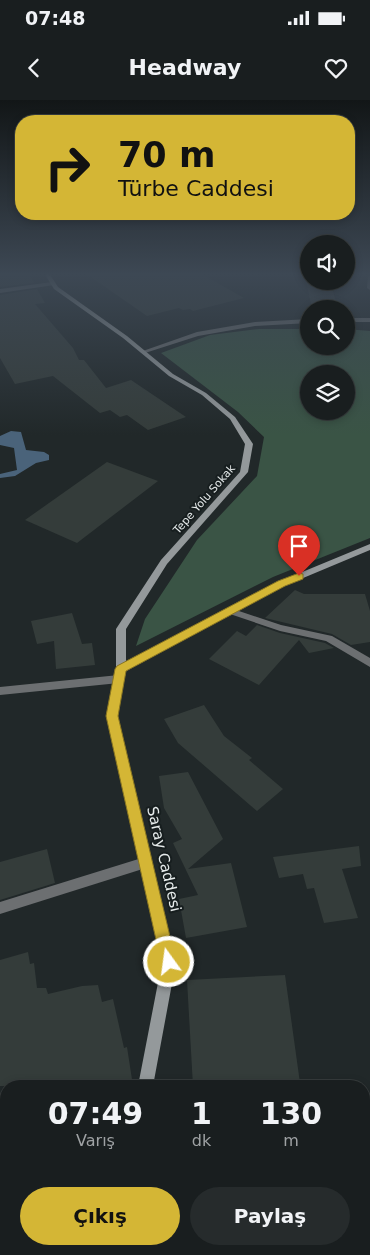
<!DOCTYPE html>
<html lang="tr">
<meta charset="utf-8">
<style>
:root{--surface:#191e1f;--page:#262b2c;--text:#f1f3f6;--muted:#9fa2a4;--line:#373c3d;--accent:#d4b635}
body{margin:0;font-family:"DejaVu Sans",sans-serif;background:var(--page);color:var(--text);height:100vh;display:flex;flex-direction:column;font-size:19px;white-space:nowrap}
*{box-sizing:border-box;margin:0}
p{font-size:16px;color:var(--muted)}
.icon{flex:none;width:28px;height:28px;fill:none;stroke:currentColor;stroke-width:2;stroke-linecap:round;stroke-linejoin:round}
.map{position:relative;flex:1;overflow:hidden}
.drawer{position:absolute;left:0px;top:980px;width:370px;height:175px;display:flex;flex-direction:column;background:var(--surface);border-radius:20px 20px 0 0;box-shadow:0 2px 8px #0003,0 0 0 1px var(--line)}
.drawer>*{flex:none}
.hud{position:absolute;left:15px;top:15px;width:340px;height:105px;border-radius:20px;box-shadow:0 2px 8px #0003,0 0 0 1px var(--line);background:#d4b635;color:#111;overflow:hidden}
.controls{position:absolute;left:300px;top:135px;display:grid;gap:10px}
.controls a{display:grid;place-items:center;width:55px;height:55px;border-radius:50%;background:var(--surface);box-shadow:0 2px 8px #0003,0 0 0 1px var(--line);font-size:25px}
.pin{position:absolute;display:grid;place-items:center;width:42px;height:42px;color:#fff;margin:-51px -21px;border-radius:50% 50% 50% 0;rotate:-45deg;box-shadow:0 0 5px #0007}
.pin .icon{rotate:45deg}
.me{position:absolute;width:55px;margin:-28px;rotate:346deg;stroke-linejoin:round;filter:drop-shadow(0 0 4px #0008)}
.turn{display:flex;align-items:center;gap:18px;height:105px;padding:0 20px;font-size:22px}
.turn .icon{width:65px;height:65px;stroke-width:2.5}
.turn b{display:block;font-size:35px;line-height:42px}
.eta{display:flex;justify-content:space-evenly;align-items:center;height:85px;text-align:center}
.eta b{font-size:30px;font-weight:800;line-height:35px}
.primary-button{display:flex;gap:10px;margin-top:auto;padding:10px 20px}
.primary-button a{flex:1;height:58px;border-radius:30px;background:var(--accent);color:#111;font-size:20px;font-weight:800;line-height:58px;text-align:center}
.primary-button a+a{background:var(--page);color:var(--text)}
.status{display:flex;justify-content:space-between;align-items:center;height:35px;padding:0 25px;background:var(--surface);direction:ltr}
.status svg{height:14px;fill:currentColor}
header{display:flex;justify-content:space-between;align-items:center;height:65px;padding:0 20px;background:var(--surface);font-size:22px;font-weight:800}
.map>svg:first-child{display:block}
.green{fill:#3a5445;fill-rule:evenodd}
.water{fill:#4a637a}
.building{fill:#343c3a}
.lines{fill:none;stroke-linecap:round;stroke-linejoin:round}
.street{fill:#6c6f71;fill-rule:evenodd}
.secondary{fill:#94999b;fill-rule:evenodd}
.route{fill:#d4b635;stroke:#8a7622}
.labels{text-anchor:middle;stroke-width:4;stroke-linejoin:round;paint-order:stroke}
.far-street-label{font-size:11px;fill:#e6ebeb;stroke:#171e1f}
.near-street-label{font-size:15px;fill:#e6ebeb;stroke:#171e1f}
</style>
<div class="status"><b>07:48</b><svg viewBox="0 0 49 12"><path d="M0 12V9h3v3zM5 12V6h3v6zM10 12V3h3v9zM15 12V0h3v12zM26 1h20v11H26zM47 4h2v5h-2z"/></svg></div>
<header><svg class="icon" aria-label="back" viewBox="0 0 24 24"><path d="M15 5l-7 7 7 7"/></svg>Headway<svg class="icon" aria-label="heart" viewBox="0 0 24 24"><path d="M12 20l-8-8c-3-5 5-10 8-4 3-6 11-1 8 4z"/></svg></header>
<div class="map">
<svg width="370" height="1155" viewBox="0 0 370 1155">
<rect width="100%" height="100%" fill="#212829"/>
<path class="green" d="M259 229H309V246H346V229L370 231V438L273 477 136 546 145 519 197 440 257 376 264 337 238 312 161 253 210 235ZM309 274H346V311H309Z"/>
<path class="water" d="M11 331 21 332 26 350 44 352 49 355V360L36 363 15 376 0 378V374L17 370 14 348 0 345V336Z"/>
<g class="building">
<path d="M0 173H29L34 183 0 187Z"/>
<path d="M85 173H200L244 198 193 211 190 209 183 210 179 208 147 216Z"/>
<path d="M306 181H330L338 209H312Z"/>
<path d="M37 189 45 203 35 204 73 248 79 260H84L106 288 131 280 186 317 148 330 127 315 120 317 110 310 100 313 53 276 15 284 0 258V195Z"/>
<path d="M107 362 158 381 77 443 25 420Z"/>
<path d="M295 490 304 494H365L370 511V542L351 545 332 534 265 518Z"/>
<path d="M72 513 82 544 92 543 95 565 56 569 54 541 37 544 31 521Z"/>
<path d="M257 525 280 533 325 543 334 548 309 553 299 540 259 585 209 559 237 531 246 536Z"/>
<path d="M204 605 224 636 252 658 249 660 283 689 257 711 178 643 164 619Z"/>
<path d="M188 672 223 739 188 769 231 763 247 827 186 838 179 799 198 795 173 743 182 739 164 708 159 676Z"/>
<path d="M359 746 361 766 342 769 358 818 324 823 314 788 307 789 303 774 279 778 273 757Z"/>
<path d="M47 749 55 783 0 800V762Z"/>
<path d="M28 852 30 864 34 863 37 888H46L48 894 82 886 98 885 102 902 113 899 124 948 127 947 133 986H0V860Z"/>
<path d="M285 875 300 983 246 986H193L187 880Z"/>
</g>
<g class="lines">
<g class="street">
<path d="M370 175V190L367 188 368 176Z"/>
<path d="M52 182 54 185 0 193V189Z"/>
<rect x="346" y="218" width="24" height="4"/>
<path d="M309 219V223L255 226 198 236 145 253 140 252 197 232 255 222Z"/>
<path d="M230 508 281 525 332 536 370 558V567L326 541 280 531 227 513 225 511Z"/>
<path d="M119 575 124 579 119 583 0 595V587Z"/>
<path d="M145 757 149 759 151 763 149 767 0 814V802Z"/>
<rect x="364" y="1121" width="6" height="16"/>
<path d="M0 1135H6V1149H12L0 1153Z"/>
</g>
<g class="secondary">
<path d="M44 173H49L58 187 127 236 173 274 206 293 235 317 253 344 248 372 167 464 126 529V562L278 482 370 444V450L284 486 126 571 117 617 176 862 153 986H138L162 862 107 617 116 569V529L161 460 240 372 245 344 230 319 202 295 169 276 123 238 54 189Z"/>
<path d="M109 1149H125V1155H107Z"/>
</g>
</g>
<linearGradient id="sky" x2="0" y2="1"><stop stop-color="#121617"/><stop offset="0.52" stop-color="#3d4854"/><stop offset="1" stop-color="#3d4854" stop-opacity="0"/></linearGradient>
<rect width="370" height="335" fill="url(#sky)"/>
<path class="route" d="M299 473 303 474V479L285 486 126 571 118 616 176 862 174 867 169 869 163 867 161 862 106 616 115 569 117 566 278 481Z"/>
<g class="labels">
<g class="far-street-label">
<text transform="translate(204 399) rotate(-49)" y="4">Tepe Yolu Sokak</text>
</g>
<g class="near-street-label">
<text transform="translate(164 759) rotate(77)" y="5">Saray Caddesi</text>
</g>
</g>
</svg>
<div class="controls">
<a><svg class="icon" aria-label="sound" viewBox="0 0 24 24"><path d="M4 9h4l5-4v14l-5-4H4zM17 9q2 3 0 6"/></svg></a>
<a><svg class="icon" aria-label="search" viewBox="0 0 24 24"><circle cx="10" cy="10" r="6"/><path d="M15 15l6 6"/></svg></a>
<a><svg class="icon" aria-label="layers" viewBox="0 0 24 24"><path d="M12 4l9 5-9 5-9-5zM3 14l9 5 9-5"/></svg></a>
</div>
<div class="pin" style="left:299px;top:476px;background:#d93025"><svg class="icon" aria-label="arrive" viewBox="0 0 24 24"><path d="M6 21V4h12l-3 4 3 4H6"/></svg></div>
<svg class="me" style="left:169px;top:862px" viewBox="-20 -20 40 40"><circle r="17" fill="#d4b635" stroke="#fff" stroke-width="3"/><path d="M0-11L8 9 0 5-8 9z" fill="#fff"/></svg>
<div class="hud">
<div class="turn"><svg class="icon" aria-label="right" viewBox="0 0 24 24"><path d="M7 20v-9h11M14 6l5 5-5 5"/></svg><div><b>70 m</b>Türbe Caddesi</div></div>
</div>
<section class="drawer">
<div class="eta">
<div><b>07:49</b><p>Varış</p></div>
<div><b>1</b><p>dk</p></div>
<div><b>130</b><p>m</p></div>
</div>
<div class="primary-button"><a>Çıkış</a><a>Paylaş</a></div>
</section>
</div>
